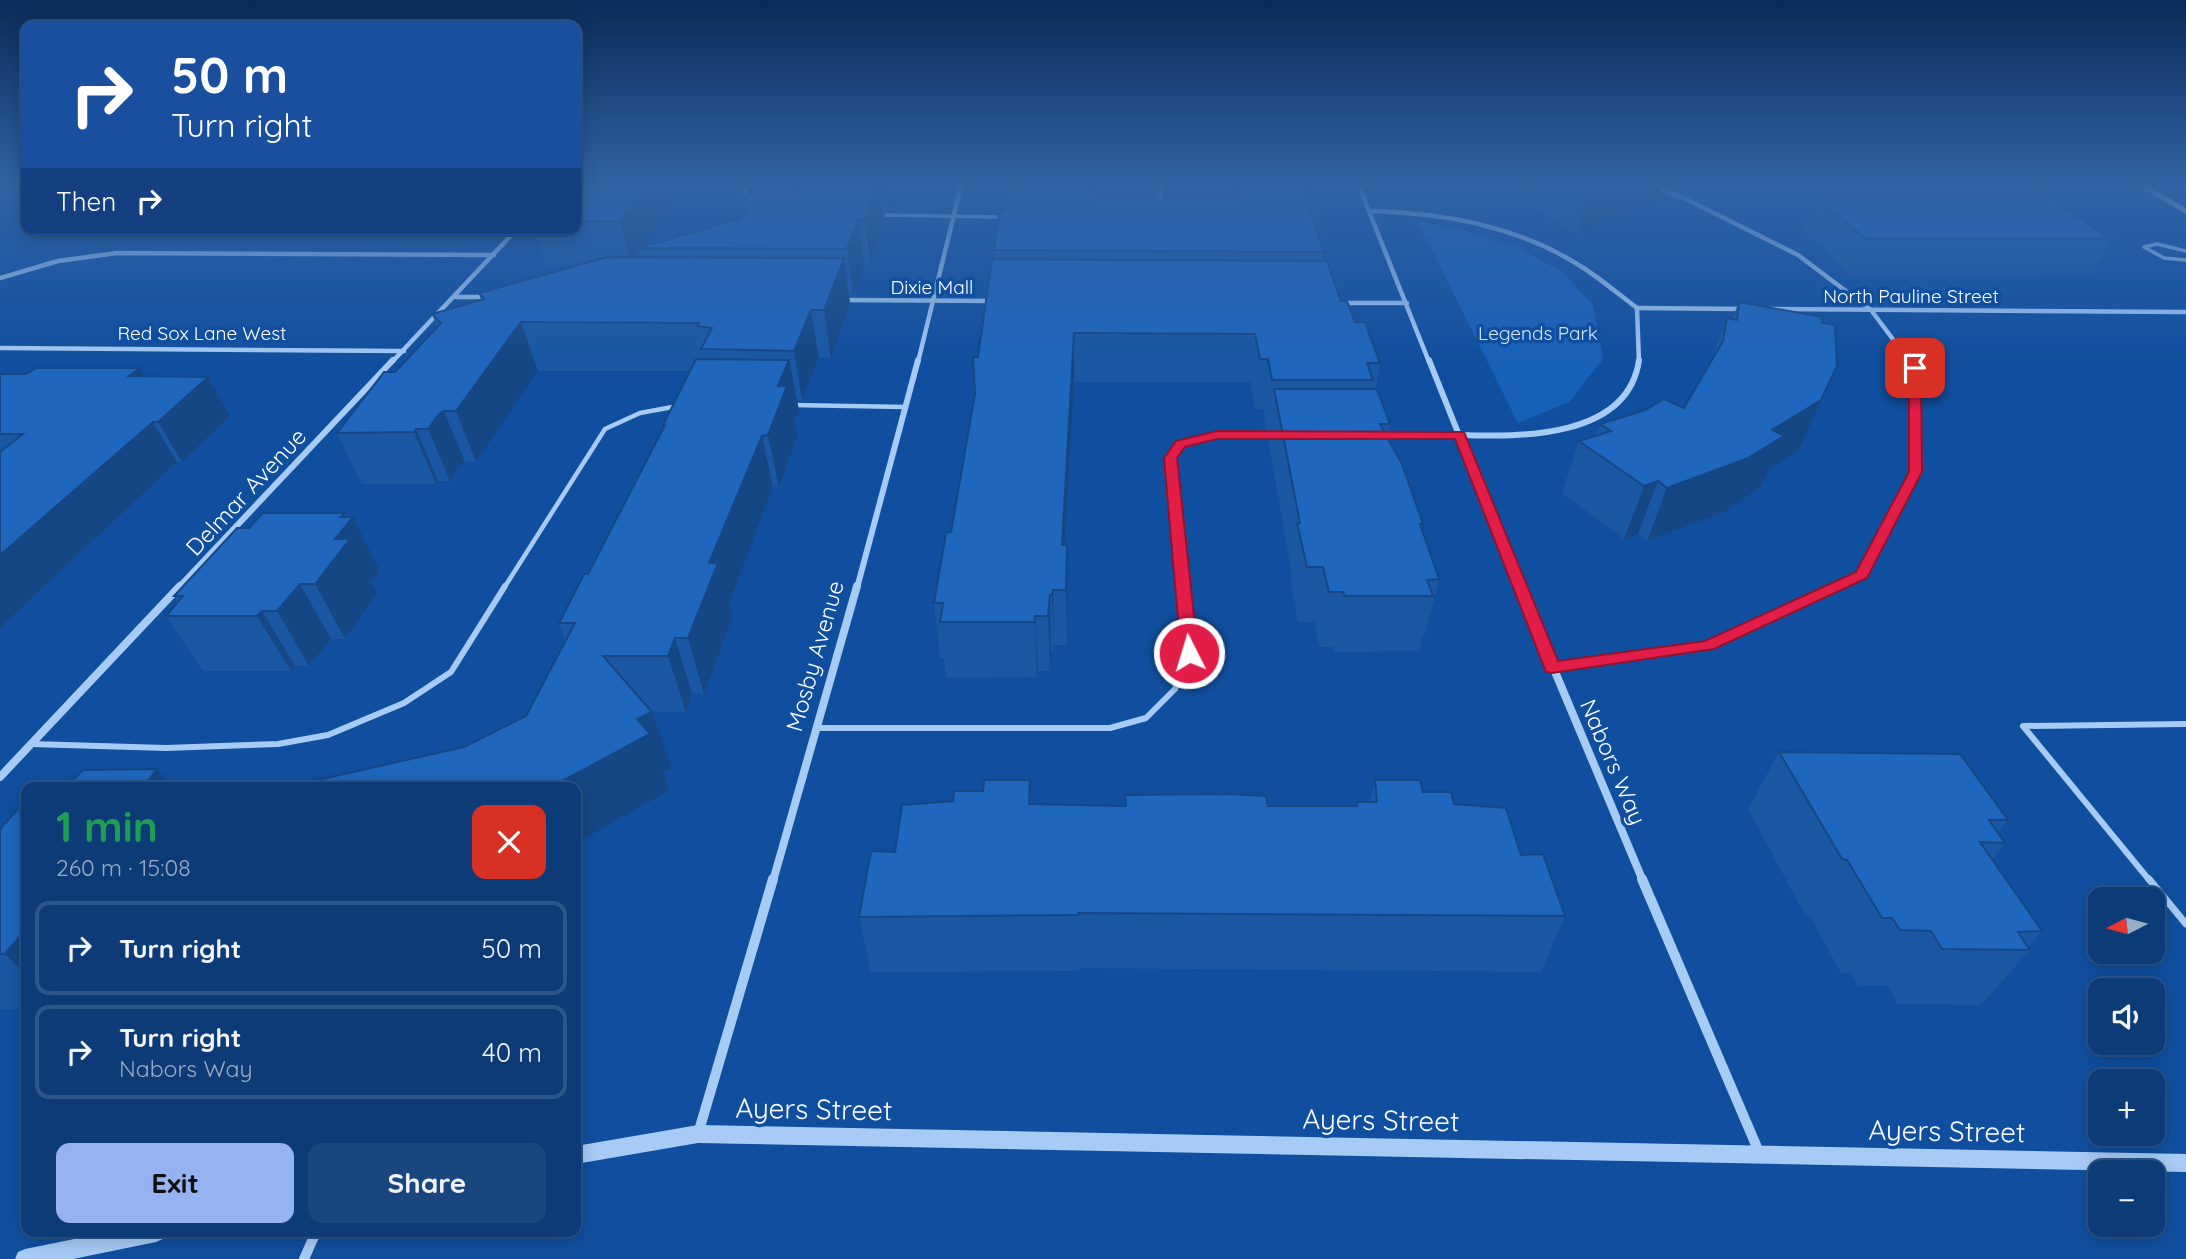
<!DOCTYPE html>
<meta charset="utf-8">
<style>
:root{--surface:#0c3b77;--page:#1a467f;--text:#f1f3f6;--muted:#9aadc6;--line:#2c5589;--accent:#95b2f1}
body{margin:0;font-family:Quicksand,sans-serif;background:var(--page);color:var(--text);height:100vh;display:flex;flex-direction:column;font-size:26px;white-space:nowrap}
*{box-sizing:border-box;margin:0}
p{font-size:23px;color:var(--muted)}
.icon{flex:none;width:38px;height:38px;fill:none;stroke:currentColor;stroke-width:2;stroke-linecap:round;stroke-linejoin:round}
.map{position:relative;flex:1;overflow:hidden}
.panel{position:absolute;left:21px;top:782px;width:560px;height:455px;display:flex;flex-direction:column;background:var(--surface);border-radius:14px;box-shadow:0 4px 18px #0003,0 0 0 2px var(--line)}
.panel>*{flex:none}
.guide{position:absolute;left:21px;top:21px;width:560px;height:214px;border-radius:14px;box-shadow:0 4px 18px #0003,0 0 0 2px var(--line);background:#1a4fa0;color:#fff;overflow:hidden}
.needle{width:46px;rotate:264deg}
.controls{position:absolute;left:2088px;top:887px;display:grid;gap:14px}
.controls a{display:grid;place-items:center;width:77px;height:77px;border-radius:14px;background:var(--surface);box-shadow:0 4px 18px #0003,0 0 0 2px var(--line);font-size:35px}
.pin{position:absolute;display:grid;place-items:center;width:60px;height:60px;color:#fff;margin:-30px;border-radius:14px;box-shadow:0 4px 10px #0006}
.me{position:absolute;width:77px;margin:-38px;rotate:355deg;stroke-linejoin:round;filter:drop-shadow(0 0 5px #0008)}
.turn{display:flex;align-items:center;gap:24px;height:147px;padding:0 35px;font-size:32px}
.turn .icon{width:91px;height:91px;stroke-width:2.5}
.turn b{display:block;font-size:49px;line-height:60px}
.then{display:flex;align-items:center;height:66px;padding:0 35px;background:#0003;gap:14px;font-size:26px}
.round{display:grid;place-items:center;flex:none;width:74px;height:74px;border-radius:14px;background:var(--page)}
.head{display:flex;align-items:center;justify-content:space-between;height:119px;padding:0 35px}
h1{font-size:42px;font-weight:700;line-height:52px;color:#1e9e55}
.primary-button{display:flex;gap:14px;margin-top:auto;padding:14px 35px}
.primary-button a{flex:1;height:80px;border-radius:14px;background:var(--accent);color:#111;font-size:28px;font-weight:700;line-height:80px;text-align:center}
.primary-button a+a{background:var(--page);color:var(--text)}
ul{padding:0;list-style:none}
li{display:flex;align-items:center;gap:21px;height:94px;margin:0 14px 10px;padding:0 21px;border:4px solid var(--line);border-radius:14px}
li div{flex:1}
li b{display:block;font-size:26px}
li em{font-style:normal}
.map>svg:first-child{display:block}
.green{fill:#1861ba}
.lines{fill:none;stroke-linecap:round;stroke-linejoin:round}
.service-far3{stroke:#a7cbf5;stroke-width:3.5}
.service-far2{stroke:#a7cbf5;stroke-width:4.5}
.service-far1{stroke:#a7cbf5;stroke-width:6}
.service{stroke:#a7cbf5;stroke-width:7}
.minor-far3{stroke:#a7cbf5;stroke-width:4.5}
.minor-far2{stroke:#a7cbf5;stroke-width:6}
.minor-far1{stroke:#a7cbf5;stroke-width:8}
.minor{stroke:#a7cbf5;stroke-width:10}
.tertiary{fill:#a7cbf5;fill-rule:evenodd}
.secondary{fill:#d8e8fe;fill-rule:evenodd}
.wall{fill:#1a58a3}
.shaded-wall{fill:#154785}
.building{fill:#1e66be;stroke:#154785;stroke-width:2}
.route{fill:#e11d48;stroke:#92132f;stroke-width:2}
.labels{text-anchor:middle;stroke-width:7;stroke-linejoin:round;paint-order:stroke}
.far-street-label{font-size:19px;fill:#fff;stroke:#104f9f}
.far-park-label{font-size:19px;fill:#d0e5fe;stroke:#104f9f}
.street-label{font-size:23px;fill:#fff;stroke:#104f9f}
.near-street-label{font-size:28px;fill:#fff;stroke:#104f9f}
</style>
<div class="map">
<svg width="2186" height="1259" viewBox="0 0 2186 1259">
<rect width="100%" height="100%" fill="#104f9f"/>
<path class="green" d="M1418 222 1452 227 1515 246 1561 271 1593 305 1603 359 1569 402 1518 423Z"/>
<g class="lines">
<g class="service-far3">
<path d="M748 186 743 198 748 203"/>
<path d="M1160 186 1162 204"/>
<path d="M877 215 1004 217"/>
<path d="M2186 251 2157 244 2144 247 2164 258 2186 260"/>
</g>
<g class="service-far2">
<path d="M792 405 905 407"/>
<path d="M1381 435H1460"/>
<path d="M504 588 605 429 640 413 678 406"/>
<path d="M1183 588 1170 458 1181 444 1217 435H1273"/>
</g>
<g class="service-far1">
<path d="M817 728H1110L1146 718 1175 689 1190 653 1183 586"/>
<path d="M31 744 166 748 278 744 328 735 404 703 451 672 505 586"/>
<path d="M2150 881 2023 726 2186 724"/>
</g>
<path class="service" d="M2149 879 2186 924"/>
<g class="minor-far3">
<path d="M1359 186 1429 362"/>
<path d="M1649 186 1686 199 1798 255 1871 310 1910 362"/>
<path d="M1369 211C1445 213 1520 226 1585 269 1603 281 1620 295 1637 308"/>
<path d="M0 278 58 261 117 253 494 255"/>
<path d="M456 297H486"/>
<path d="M841 300 994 301"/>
<path d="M1338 303H1407"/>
<path d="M1637 308 1744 309"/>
<path d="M1637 308 1639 362"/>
<path d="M1770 309 2186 312"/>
<path d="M0 348 404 351"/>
<path d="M392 362 517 229"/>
<path d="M918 362 961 186"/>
</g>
<g class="minor-far2">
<path d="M1429 360 1520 588"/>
<path d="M1460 435C1519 437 1628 439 1639 360"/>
<path d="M178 588 393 360"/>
<path d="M857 588 918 360"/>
<path d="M1834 588 1862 575 1916 472 1915 368 1909 360"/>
</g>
<g class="minor-far1">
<path d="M1519 586 1643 881"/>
<path d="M1552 668 1708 646 1838 586"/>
<path d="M0 777 180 586"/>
<path d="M773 881 857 586"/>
</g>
<g class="minor">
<path d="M1642 879 1759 1152"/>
<path d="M698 1134 773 879"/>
<path d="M304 1259 316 1232"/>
</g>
<g class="tertiary">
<path d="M698 1125 2186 1154V1172L698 1143 576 1164V1146Z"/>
<path d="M109 1232H166L163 1239 156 1242 73 1259H15L18 1252 25 1249Z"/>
</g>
<path class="secondary" d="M2138 186H2148L2186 208V214Z"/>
</g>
<g class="wall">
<path d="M576 186H684L644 246 746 217 793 195 797 186H895L887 211H884L885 219 870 263H864L853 295H849L850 304 831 358H819L802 400H797L799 410 794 421 797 437 779 487H773L729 604 733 617 704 694 692 693 686 712H652L672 768 663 772 670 790 464 747 526 716 565 640 559 623 588 574 664 428 663 425 690 371H538L476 462H465L460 466 450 481H438L436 484H362L337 433 437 327 432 314 481 300 479 293 579 265H546L535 229H576Z"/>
<path d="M1215 186H1309L1318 212 1316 229 1324 252 1323 261 1341 301 1380 363 1376 389 1390 424 1387 437 1423 524 1422 530 1439 579 1425 634H1423L1419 651 1335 652 1333 647H1320L1314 622H1298L1290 577 1291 569 1268 440 1269 430H1266L1263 409H1255L1250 382H1074L1066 545H1067L1068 599 1067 645H1054V650H1051L1050 671H1038L1037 677 946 678 944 658H940L934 603 951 532 975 394 978 357 994 259V250L1096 200H1216L1214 196Z"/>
<path d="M1533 186H1661L1657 199 1577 233 1528 207Z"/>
<path d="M1815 196 2112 239 2092 274 1850 275 1802 230Z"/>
<path d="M1739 302 1798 451 1769 469 1761 487 1726 511 1647 541 1638 534 1624 539 1562 493 1579 441 1596 435 1600 424 1645 410 1684 408 1709 366 1727 318 1732 319Z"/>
<path d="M140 368 145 376 230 416 182 462H177L0 628V374H26Z"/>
<path d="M346 517 380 571 371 582 377 593 345 639H331L309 666H295L291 671H203L166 616 178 602 174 596 249 528Z"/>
<path d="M1779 752 2008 820 1998 833 2005 843 1992 860 2042 931 2028 947 2030 950 1981 1005 1898 1004 1888 986H1858L1851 973H1841L1810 916 1805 915 1748 809Z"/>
<path d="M1030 780 1031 804 1125 806V795L1268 806H1356L1357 802H1370L1375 780 1423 792 1454 804 1521 855 1565 916 1541 972 1079 968V971L871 972 859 917 895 852 983 791Z"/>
<path d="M26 800V1009H0V829Z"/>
</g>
<g class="shaded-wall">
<path d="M645 186H684L643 248H638L640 253 632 265 620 221Z"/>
<path d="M876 186H881L885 219 870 263 865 219Z"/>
<path d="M885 186H895L887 211Z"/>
<path d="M1615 186H1661L1657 199 1577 233 1587 197Z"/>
<path d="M858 219 864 263 853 295 847 249Z"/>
<path d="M844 258 850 304 831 358 824 310Z"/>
<path d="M811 310 819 358 802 400 794 351Z"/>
<path d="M521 322 538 371 476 462 456 411Z"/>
<path d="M1074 333V382L1063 590 1062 545Z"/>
<path d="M789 360 799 410 794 421 797 437 779 487 768 435 778 386Z"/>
<path d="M1837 366 1798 451 1769 469 1761 487 1726 511 1647 541 1667 488Z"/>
<path d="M140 368 163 407 129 376Z"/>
<path d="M208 377 230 416 182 462 158 422Z"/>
<path d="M444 411 465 462 460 466 450 481 428 429 439 414Z"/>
<path d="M153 422 177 462 0 628V555Z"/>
<path d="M416 429 438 481 436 484 414 432Z"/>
<path d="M762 436 773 487 729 604 733 617 704 694 688 638 709 563Z"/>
<path d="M1658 481 1638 534 1624 539 1644 486Z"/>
<path d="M344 513 349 522 353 517 380 571 371 582 377 593 345 639 315 584 341 517Z"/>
<path d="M1067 545 1068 599 1067 645 1066 590Z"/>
<path d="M300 584 331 639 309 666 277 611Z"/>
<path d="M1053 590 1054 645V650L1052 595Z"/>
<path d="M1050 595 1051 650 1050 671 1048 616Z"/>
<path d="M262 611 295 666 291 671 257 616Z"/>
<path d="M1035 616 1038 671 1037 677 1035 622Z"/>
<path d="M675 638 692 693 686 712 668 656Z"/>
<path d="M652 712 672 768 663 772 670 790 576 843V788H549L637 719Z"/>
<path d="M157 769 171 788H147L145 785Z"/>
<path d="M20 936 26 942V975L5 954Z"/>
</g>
<g class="building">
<path d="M576 186H645L620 221H576Z"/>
<path d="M797 186H876L865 219H858L847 249 638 248 746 217 743 195H793Z"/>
<path d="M1007 186H1092L1096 200H1241L1233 186H1309L1318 212H1310L1324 252 994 250 999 212H1003Z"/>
<path d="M1565 186H1615L1587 197Z"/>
<path d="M1815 196 2047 197 2112 239H1866Z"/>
<path d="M607 257 844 258 824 310H811L794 351 701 349 712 328 697 326 699 323 521 322 456 411H444L439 414 428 429H416L414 432 337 433 384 372H395L441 323 432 314 484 299 479 293Z"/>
<path d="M992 259 1327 261 1341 301H1347L1355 322H1365L1380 363H1367L1373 380H1272L1268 359H1260L1255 334 1074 333 1062 545H1067L1066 590H1053L1052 595H1050L1048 616H1035V622H940L943 603H934L946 533 951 532 975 394 973 357H978Z"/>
<path d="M1739 302 1822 317V323L1835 325 1837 366 1821 400 1772 430 1784 436 1748 458 1667 488 1658 481 1644 486 1579 441 1611 431 1600 424 1645 410 1664 399 1684 408 1723 341 1727 318 1737 320Z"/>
<path d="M696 359 789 360 778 386H787L768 435 762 436 709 563H718L688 638H675L668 656H603L652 712 637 719 650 734 549 788H282L464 747 526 716 575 623H559L584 574H588L665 425H663Z"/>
<path d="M36 368H140L129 376 208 377 158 422H153L0 555V452L23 434H0V374H26Z"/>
<path d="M1274 389H1377L1390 424H1380L1402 464 1423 524H1420L1439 579 1427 580 1433 596H1345L1343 592H1329L1323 567H1307L1297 523H1300Z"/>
<path d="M263 513H344L341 517H353L335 539H350L315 584H300L277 611H262L257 616H166L183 596H174L237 528H249Z"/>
<path d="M1779 752 1960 754 2008 820H1989L2005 843 1980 842 2042 931 2018 932 2030 950 1942 949 1931 931 1900 930 1892 918H1882L1847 860 1842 859Z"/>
<path d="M157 769 145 785H153L151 788H37L43 781H72L83 770Z"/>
<path d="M984 780H1030L1029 804 1126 806 1125 795 1227 794 1266 796 1268 806H1357V802H1377L1375 780H1420L1423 792H1451L1454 804 1506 808 1521 855 1543 854 1565 916 1078 913V915L859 917 871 851 895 852 902 805 953 801 954 791H983Z"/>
<path d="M26 800V936H20L5 954H0V829Z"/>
</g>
<linearGradient id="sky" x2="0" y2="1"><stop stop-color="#092b57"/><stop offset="0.51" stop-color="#3163a6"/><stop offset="1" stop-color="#3163a6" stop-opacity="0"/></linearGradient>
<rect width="2186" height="363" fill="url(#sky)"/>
<path class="route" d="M1915 365 1921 368 1922 472 1867 578 1714 649 1552 673 1546 672 1455 439H1217L1185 447 1177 458 1198 653 1189 658 1181 653 1164 458 1176 441 1217 431 1464 432 1558 661 1705 641 1856 572 1909 472V368Z"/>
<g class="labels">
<g class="far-street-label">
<text x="932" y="294">Dixie Mall</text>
<text x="1911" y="303">North Pauline Street</text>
<text x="202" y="340">Red Sox Lane West</text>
</g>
<g class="far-park-label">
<text x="1538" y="340">Legends Park</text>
</g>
<g class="street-label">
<text transform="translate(246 492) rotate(-47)" y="8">Delmar Avenue</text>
<text transform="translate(815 656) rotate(-74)" y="8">Mosby Avenue</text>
<text transform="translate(1613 762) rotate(67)" y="8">Nabors Way</text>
</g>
<g class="near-street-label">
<text transform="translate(814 1109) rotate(1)" y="10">Ayers Street</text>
<text transform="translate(1381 1120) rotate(1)" y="10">Ayers Street</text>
<text transform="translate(1947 1131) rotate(1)" y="10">Ayers Street</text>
</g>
</g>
</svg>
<div class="controls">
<a><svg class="needle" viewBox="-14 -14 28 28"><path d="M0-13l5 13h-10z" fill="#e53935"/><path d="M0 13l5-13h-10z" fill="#9aadc6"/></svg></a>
<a><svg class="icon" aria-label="sound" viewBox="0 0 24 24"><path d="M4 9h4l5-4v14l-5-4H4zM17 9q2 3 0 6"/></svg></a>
<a>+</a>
<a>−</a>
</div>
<div class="pin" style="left:1915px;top:368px;background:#d93025"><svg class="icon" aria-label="arrive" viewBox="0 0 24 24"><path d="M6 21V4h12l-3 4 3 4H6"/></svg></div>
<svg class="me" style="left:1189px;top:653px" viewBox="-20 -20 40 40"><circle r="17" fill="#e11d48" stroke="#fff" stroke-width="3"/><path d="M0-11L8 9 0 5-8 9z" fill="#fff"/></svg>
<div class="guide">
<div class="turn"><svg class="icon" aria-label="right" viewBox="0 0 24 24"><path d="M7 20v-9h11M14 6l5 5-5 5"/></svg><div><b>50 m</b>Turn right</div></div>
<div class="then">Then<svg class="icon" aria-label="right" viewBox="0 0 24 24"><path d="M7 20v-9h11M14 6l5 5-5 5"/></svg></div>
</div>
<section class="panel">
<div class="head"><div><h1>1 min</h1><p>260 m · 15:08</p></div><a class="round" style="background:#d93025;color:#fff"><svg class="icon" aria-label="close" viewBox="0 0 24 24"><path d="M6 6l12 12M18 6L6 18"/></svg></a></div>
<ul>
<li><svg class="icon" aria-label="right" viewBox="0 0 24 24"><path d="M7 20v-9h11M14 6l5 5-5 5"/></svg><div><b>Turn right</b></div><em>50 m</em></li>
<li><svg class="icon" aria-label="right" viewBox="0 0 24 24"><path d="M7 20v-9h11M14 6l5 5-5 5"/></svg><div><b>Turn right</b><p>Nabors Way</p></div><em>40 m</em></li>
</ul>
<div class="primary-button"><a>Exit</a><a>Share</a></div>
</section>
</div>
